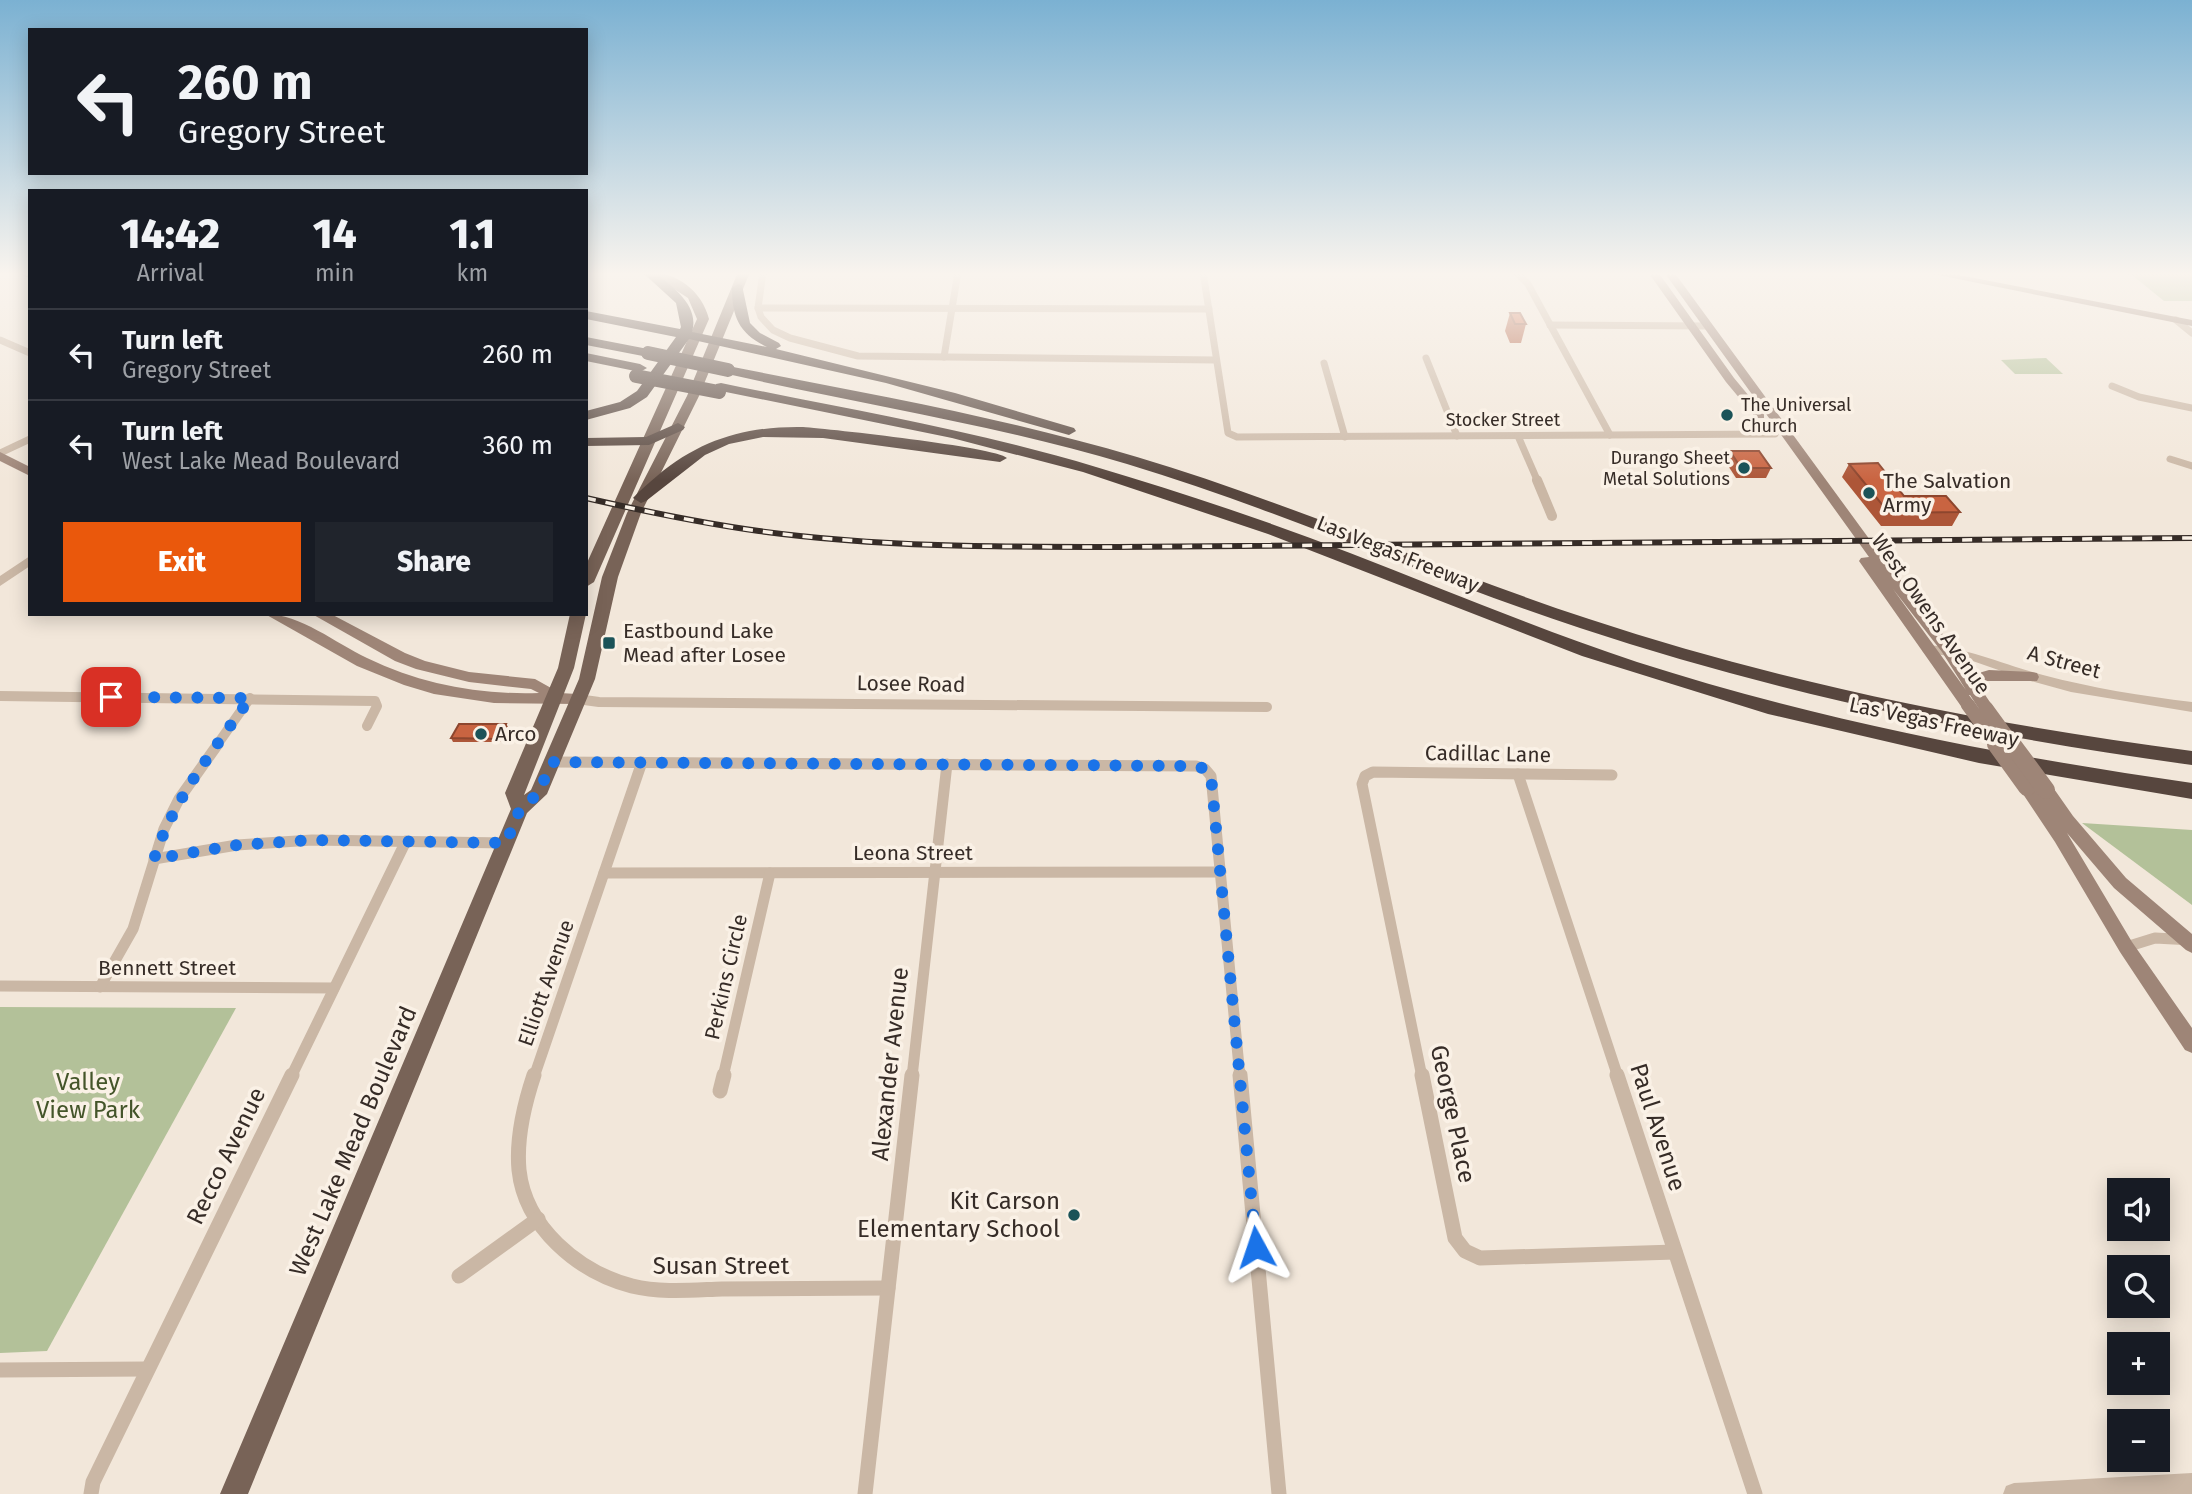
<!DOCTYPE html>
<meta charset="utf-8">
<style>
:root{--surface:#171b24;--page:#20242c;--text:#f1f3f6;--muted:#9ea1a6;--line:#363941;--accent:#ea580c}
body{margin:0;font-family:"Fira Sans",sans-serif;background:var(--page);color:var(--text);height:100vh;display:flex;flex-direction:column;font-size:26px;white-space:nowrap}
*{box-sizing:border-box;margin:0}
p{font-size:23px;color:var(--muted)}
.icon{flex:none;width:38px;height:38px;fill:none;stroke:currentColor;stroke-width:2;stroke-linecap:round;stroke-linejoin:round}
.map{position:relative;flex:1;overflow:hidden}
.panel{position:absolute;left:28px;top:189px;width:560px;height:427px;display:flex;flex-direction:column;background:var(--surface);border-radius:0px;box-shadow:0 4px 18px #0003}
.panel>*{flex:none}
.top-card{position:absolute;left:28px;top:28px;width:560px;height:147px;border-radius:0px;box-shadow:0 4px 18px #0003;background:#171b24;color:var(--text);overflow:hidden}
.tools{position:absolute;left:2107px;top:1178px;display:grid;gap:14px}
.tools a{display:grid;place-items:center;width:63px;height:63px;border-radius:0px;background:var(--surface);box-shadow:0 4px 18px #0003;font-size:35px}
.pin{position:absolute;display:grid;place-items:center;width:60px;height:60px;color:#fff;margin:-30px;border-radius:14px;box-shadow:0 4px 10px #0006}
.me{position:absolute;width:77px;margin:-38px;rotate:355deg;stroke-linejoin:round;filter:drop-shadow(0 0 5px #0008)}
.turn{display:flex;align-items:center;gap:24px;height:147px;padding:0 35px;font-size:32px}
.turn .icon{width:91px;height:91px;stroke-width:2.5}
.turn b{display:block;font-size:49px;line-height:60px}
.eta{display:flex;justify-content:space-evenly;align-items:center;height:119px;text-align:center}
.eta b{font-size:42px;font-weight:800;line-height:49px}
.primary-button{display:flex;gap:14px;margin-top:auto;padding:14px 35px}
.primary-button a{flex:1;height:80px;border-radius:0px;background:var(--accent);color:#fff;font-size:28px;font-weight:800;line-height:80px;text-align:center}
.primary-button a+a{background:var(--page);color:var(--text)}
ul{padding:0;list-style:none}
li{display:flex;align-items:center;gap:21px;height:91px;padding:0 35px;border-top:2px solid var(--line)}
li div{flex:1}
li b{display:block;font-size:26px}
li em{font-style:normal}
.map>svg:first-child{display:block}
.green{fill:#b3c199}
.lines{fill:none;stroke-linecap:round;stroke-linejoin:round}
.minor-far3{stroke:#cab7a5;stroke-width:7}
.minor-far2{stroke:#cab7a5;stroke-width:10}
.minor-far1{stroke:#cab7a5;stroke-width:11}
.minor{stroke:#cab7a5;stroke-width:15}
.tertiary{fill:#cab7a5;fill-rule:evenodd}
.secondary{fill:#9e8577;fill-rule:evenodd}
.primary{fill:#786357;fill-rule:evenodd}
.motorway{fill:#57463e;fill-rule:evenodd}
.rail-far1-casing{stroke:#362c27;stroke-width:4.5}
.rail-casing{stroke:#362c27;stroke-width:6}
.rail-far1{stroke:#faf1e6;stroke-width:2.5;stroke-dasharray:7;stroke-linecap:butt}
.rail{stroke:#faf1e6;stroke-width:3.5;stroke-dasharray:10;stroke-linecap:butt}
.secondary-bridge-far1{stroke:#9e8577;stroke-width:14}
.secondary-bridge{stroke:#9e8577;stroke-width:18}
.motorway-bridge{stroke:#57463e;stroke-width:14}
.wall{fill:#ad5638}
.shaded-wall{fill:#8d462e}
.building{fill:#c96441;stroke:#8d462e;stroke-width:2}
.route{stroke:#1a73e8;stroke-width:12;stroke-dasharray:0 21.6}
.poi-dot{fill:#1b5358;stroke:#faf1e6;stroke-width:2.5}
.labels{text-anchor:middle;stroke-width:7;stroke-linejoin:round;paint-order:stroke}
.far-poi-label{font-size:18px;fill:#362c27;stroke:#faf1e6;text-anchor:start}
.far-street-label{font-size:18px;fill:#362c27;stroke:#faf1e6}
.poi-label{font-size:21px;fill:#362c27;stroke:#faf1e6;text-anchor:start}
.street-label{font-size:21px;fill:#362c27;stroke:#faf1e6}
.near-street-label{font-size:24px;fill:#362c27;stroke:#faf1e6}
.near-park-label{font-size:24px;fill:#44552a;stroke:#faf1e6}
.near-poi-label{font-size:24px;fill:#362c27;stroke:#faf1e6;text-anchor:end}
</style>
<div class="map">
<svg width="2192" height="1494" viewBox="0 0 2192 1494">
<rect width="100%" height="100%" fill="#f2e7da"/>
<g class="green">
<path d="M2114 272H2192V301H2164L2132 275Z"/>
<path d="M2046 358 2063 374H2015L2001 360Z"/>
<path d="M2082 823 2192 830V905Z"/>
<path d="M0 1007 236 1008 47 1351 0 1353Z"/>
</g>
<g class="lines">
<g class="minor-far3">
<path d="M763 272 758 308 761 317 773 330 790 338 858 356 1216 360"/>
<path d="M1203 272 1228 433 1237 437 1775 434"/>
<path d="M1516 272 1528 284 1610 435"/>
<path d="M758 308 1209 309"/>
<path d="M2176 320 2192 333"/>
<path d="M1550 325 1708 326"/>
<path d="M0 340 30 353"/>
<path d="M944 357 958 272"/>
<path d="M1426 358 1457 436"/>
<path d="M1324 363 1345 437"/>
<path d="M2112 386 2139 397 2192 408"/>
<path d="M1518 436 1538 482"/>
<path d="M0 453 30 439"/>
<path d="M2170 459 2192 466"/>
</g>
<g class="minor-far2">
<path d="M1537 480 1552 516"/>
<path d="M0 696 375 701 377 706 367 726"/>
<path d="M577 699 599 702 1267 707"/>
<path d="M217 745 250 698"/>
</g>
<g class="minor-far1">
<path d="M552 762 1196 766 1205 769 1211 776 1240 1077"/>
<path d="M1518 774 1618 1077"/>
<path d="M154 859 237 845 312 840 506 843"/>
<path d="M604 873 1221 872"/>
<path d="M2126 947 2155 938 2192 940"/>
<path d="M0 986 334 988"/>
<path d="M100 987 133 929 164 829 179 799 218 744"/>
<path d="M291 1077 406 841"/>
<path d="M534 1077 642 762"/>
<path d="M723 1077 770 873"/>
<path d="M912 1077 947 764"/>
<path d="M1422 1077 1362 784 1365 776 1373 772 1612 775"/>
</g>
<g class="minor">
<path d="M534 1075C524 1105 516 1138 519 1170 525 1227 578 1272 632 1286 661 1293 692 1290 722 1289 777 1289 833 1288 888 1288"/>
<path d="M1240 1075 1279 1494"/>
<path d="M1422 1075 1455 1238 1465 1251 1480 1258 1675 1252"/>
<path d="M1617 1075 1755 1494"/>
<path d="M720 1091 724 1075"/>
<path d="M459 1276 538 1219"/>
<path d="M0 1370 146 1369"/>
<path d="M91 1494 93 1482 292 1075"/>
<path d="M865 1494 912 1075"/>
</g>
<g class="tertiary">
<path d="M30 556V566L0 586V576Z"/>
<path d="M1928 645C1969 648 2004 665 2043 675 2092 688 2142 696 2192 702V712L2071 692 2027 680 1967 659 1923 652 1922 649 1923 646Z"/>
<path d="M2192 1473V1494H2003L2006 1486 2014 1483Z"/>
</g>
<g class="secondary">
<path d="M1648 272H1658L1734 378 1764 414V418H1756L1726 382Z"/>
<path d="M1664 272H1674L1878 551 1952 646 1972 675 1989 670 2032 672 2037 673 2039 677 2037 681H1984L1981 689 1994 708 1991 712H1981L1970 695H1969L1976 705 1968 710 1963 709 1859 561 1861 558 1869 557ZM1893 589 1942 652 1966 690Z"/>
<path d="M1923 272H1943L2192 320V326Z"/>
<path d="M0 452 30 467V476L0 461Z"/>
<path d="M265 614C301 614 335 643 367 658 421 684 478 695 539 693L531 689 469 682 416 669 395 661 312 614H331L405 653 425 661 469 672 535 679 560 693 577 694 585 699 577 704 494 703 434 694 404 685 357 666Z"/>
<path d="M2027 781 2033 783 2038 790 2040 786H2052L2073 816 2126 878 2192 934V953L2186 950 2114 888 2067 833 2132 942 2192 1028V1053L2185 1050 2120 952 2055 842 2021 791 2019 787 2021 783Z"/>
</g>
<g class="primary">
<path d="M648 272C677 272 702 291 709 319L594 582 586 587V565L697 319 688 298Z"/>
<path d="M738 272H750L699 396 641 513 618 577 595 679 547 794 527 813 248 1494H220L511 809 505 793 558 668 570 614H586L574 668 524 795 531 790 579 679 602 577 627 513 687 396Z"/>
</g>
<g class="motorway">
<path d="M642 272H655C672 287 700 305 692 332L767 347C740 334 732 318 732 288L738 284 742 285 750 323 760 333 779 343 781 346 776 349 955 393 1074 428 1076 431 1069 435 886 383 689 339 647 397 630 408 586 420V411L620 402 637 391 676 337 586 319V311L680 329 681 327 676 303Z"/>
<path d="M586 337 648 349 655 353 648 357 586 345Z"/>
<path d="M586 353 640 364 647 368 640 372 586 361Z"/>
<path d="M728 366C865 393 1003 417 1137 457 1291 503 1437 569 1589 619 1786 684 1987 724 2192 751V765C1984 737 1780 694 1580 628 1427 578 1281 510 1127 464 994 424 858 404 723 373V367Z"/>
<path d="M721 383C846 409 973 430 1096 467 1181 492 1267 521 1350 553 1446 590 1540 630 1637 662 1818 720 2004 756 2192 783V799L1979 763 1768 714 1582 656 1268 534 1083 472 952 438 716 390V384Z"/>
<path d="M678 423 685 427 683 430 649 445 586 446V438L646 437Z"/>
<path d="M803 427C830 429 996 447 1007 458L1000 462 823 438 763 437 729 444 705 455 646 501 641 503 633 498C640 490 649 483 657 476 701 439 747 426 803 427Z"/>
</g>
<defs>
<path id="rail-far1" d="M21 272 30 276"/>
<path id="rail" d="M586 498C643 511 701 523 759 531 877 547 998 547 1117 547L2192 538"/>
</defs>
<use href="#rail-far1" class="rail-far1-casing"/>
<use href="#rail" class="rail-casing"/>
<use href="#rail-far1" class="rail-far1"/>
<use href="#rail" class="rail"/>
<g class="secondary-bridge-far1">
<path d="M1968 705 1997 745"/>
<path d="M1986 708 2013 745"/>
</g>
<g class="secondary-bridge">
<path d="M1996 744 2027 787"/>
<path d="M2012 744 2046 790"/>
</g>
<g class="motorway-bridge">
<path d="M648 353 728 370"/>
<path d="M636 376 719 392"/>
</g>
</g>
<g class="wall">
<path d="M1510 313 1526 324 1521 343H1510L1505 331Z"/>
<path d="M1730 451 1771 468 1766 478H1736L1725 461Z"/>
<path d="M1849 464 1904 496 1960 512 1952 526H1881L1842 477Z"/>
<path d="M506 724 508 727 500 742H453L451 738Z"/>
</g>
<path class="shaded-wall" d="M506 724 508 727 500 742 499 739Z"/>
<g class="building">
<path d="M1510 313H1520L1526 324H1515Z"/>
<path d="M1730 451H1759L1771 468H1741Z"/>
<path d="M1878 463 1904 496H1946L1960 512 1889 513 1849 464Z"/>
<path d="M459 724H506L499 739 451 738Z"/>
</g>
<linearGradient id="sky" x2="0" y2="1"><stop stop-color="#7bb1d2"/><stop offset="0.57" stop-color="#f9f4ee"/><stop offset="1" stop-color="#f9f4ee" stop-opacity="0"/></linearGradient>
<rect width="2192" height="481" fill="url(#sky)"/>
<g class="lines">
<path class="route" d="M111 697 250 698C214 750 174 798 154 859L237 845 312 840 506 843 520 809 538 794 552 762 1196 766 1205 769 1211 776 1256 1247"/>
</g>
<g class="poi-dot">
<circle cx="1727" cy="415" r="7"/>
<circle cx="1744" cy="468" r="7"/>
<circle cx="1869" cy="493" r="7"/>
<rect x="602" y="636" width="14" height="14" rx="3.5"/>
<circle cx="481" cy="734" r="7"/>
<circle cx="1074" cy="1215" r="7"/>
</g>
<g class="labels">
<g class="far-poi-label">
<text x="1741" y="411">The Universal<tspan x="1741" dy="21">Church</tspan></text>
<text x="1730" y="464" text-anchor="end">Durango Sheet<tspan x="1730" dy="21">Metal Solutions</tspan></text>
</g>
<g class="far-street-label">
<text x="1503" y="426">Stocker Street</text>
</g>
<g class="poi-label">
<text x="1883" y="488">The Salvation<tspan x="1883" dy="24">Army</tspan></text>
<text x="623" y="638">Eastbound Lake<tspan x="623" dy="24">Mead after Losee</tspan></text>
<text x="495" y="741">Arco</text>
</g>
<g class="street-label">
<text transform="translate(1398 554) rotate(22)" y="7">Las Vegas Freeway</text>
<text transform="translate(1931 614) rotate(55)" y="7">West Owens Avenue</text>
<text transform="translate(2064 662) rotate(15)" y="7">A Street</text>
<text transform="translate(911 684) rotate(1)" y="7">Losee Road</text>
<text transform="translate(1934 722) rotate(12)" y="7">Las Vegas Freeway</text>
<text transform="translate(1488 754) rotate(1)" y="7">Cadillac Lane</text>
<text x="913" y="860">Leona Street</text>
<text x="167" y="975">Bennett Street</text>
<text transform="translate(726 977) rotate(-77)" y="7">Perkins Circle</text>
<text transform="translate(546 983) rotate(-71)" y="7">Elliott Avenue</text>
</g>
<g class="near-street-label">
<text transform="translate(890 1064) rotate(-84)" y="8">Alexander Avenue</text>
<text transform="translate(1453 1114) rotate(78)" y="8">George Place</text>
<text transform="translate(1658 1127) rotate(72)" y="8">Paul Avenue</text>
<text transform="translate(353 1141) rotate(-67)" y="8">West Lake Mead Boulevard</text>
<text transform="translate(226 1156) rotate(-64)" y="8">Recco Avenue</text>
<text x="721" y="1274">Susan Street</text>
</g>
<g class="near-park-label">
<text x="88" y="1090">Valley<tspan x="88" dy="28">View Park</tspan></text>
</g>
<g class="near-poi-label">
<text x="1060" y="1209">Kit Carson<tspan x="1060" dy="28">Elementary School</tspan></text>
</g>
</g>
</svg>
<div class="tools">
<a><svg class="icon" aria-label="sound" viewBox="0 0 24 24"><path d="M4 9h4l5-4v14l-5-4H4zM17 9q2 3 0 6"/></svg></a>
<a><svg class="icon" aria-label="search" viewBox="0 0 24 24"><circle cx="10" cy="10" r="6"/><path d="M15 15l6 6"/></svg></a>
<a>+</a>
<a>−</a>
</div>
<div class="pin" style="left:111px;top:697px;background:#d93025"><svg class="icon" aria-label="arrive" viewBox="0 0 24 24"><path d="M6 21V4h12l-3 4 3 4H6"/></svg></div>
<svg class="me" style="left:1256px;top:1247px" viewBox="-20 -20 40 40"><path d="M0-17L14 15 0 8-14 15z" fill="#1a73e8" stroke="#fff" stroke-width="4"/></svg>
<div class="top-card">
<div class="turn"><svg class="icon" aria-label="left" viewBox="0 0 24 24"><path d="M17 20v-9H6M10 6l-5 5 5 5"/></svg><div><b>260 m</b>Gregory Street</div></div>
</div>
<section class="panel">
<div class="eta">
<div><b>14:42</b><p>Arrival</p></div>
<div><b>14</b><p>min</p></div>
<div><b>1.1</b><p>km</p></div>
</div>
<ul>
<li><svg class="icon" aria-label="left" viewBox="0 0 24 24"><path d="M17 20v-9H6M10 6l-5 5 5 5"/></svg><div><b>Turn left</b><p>Gregory Street</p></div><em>260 m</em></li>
<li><svg class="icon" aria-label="left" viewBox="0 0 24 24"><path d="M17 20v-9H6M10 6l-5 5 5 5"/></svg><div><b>Turn left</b><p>West Lake Mead Boulevard</p></div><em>360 m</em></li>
</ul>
<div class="primary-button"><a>Exit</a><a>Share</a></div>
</section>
</div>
